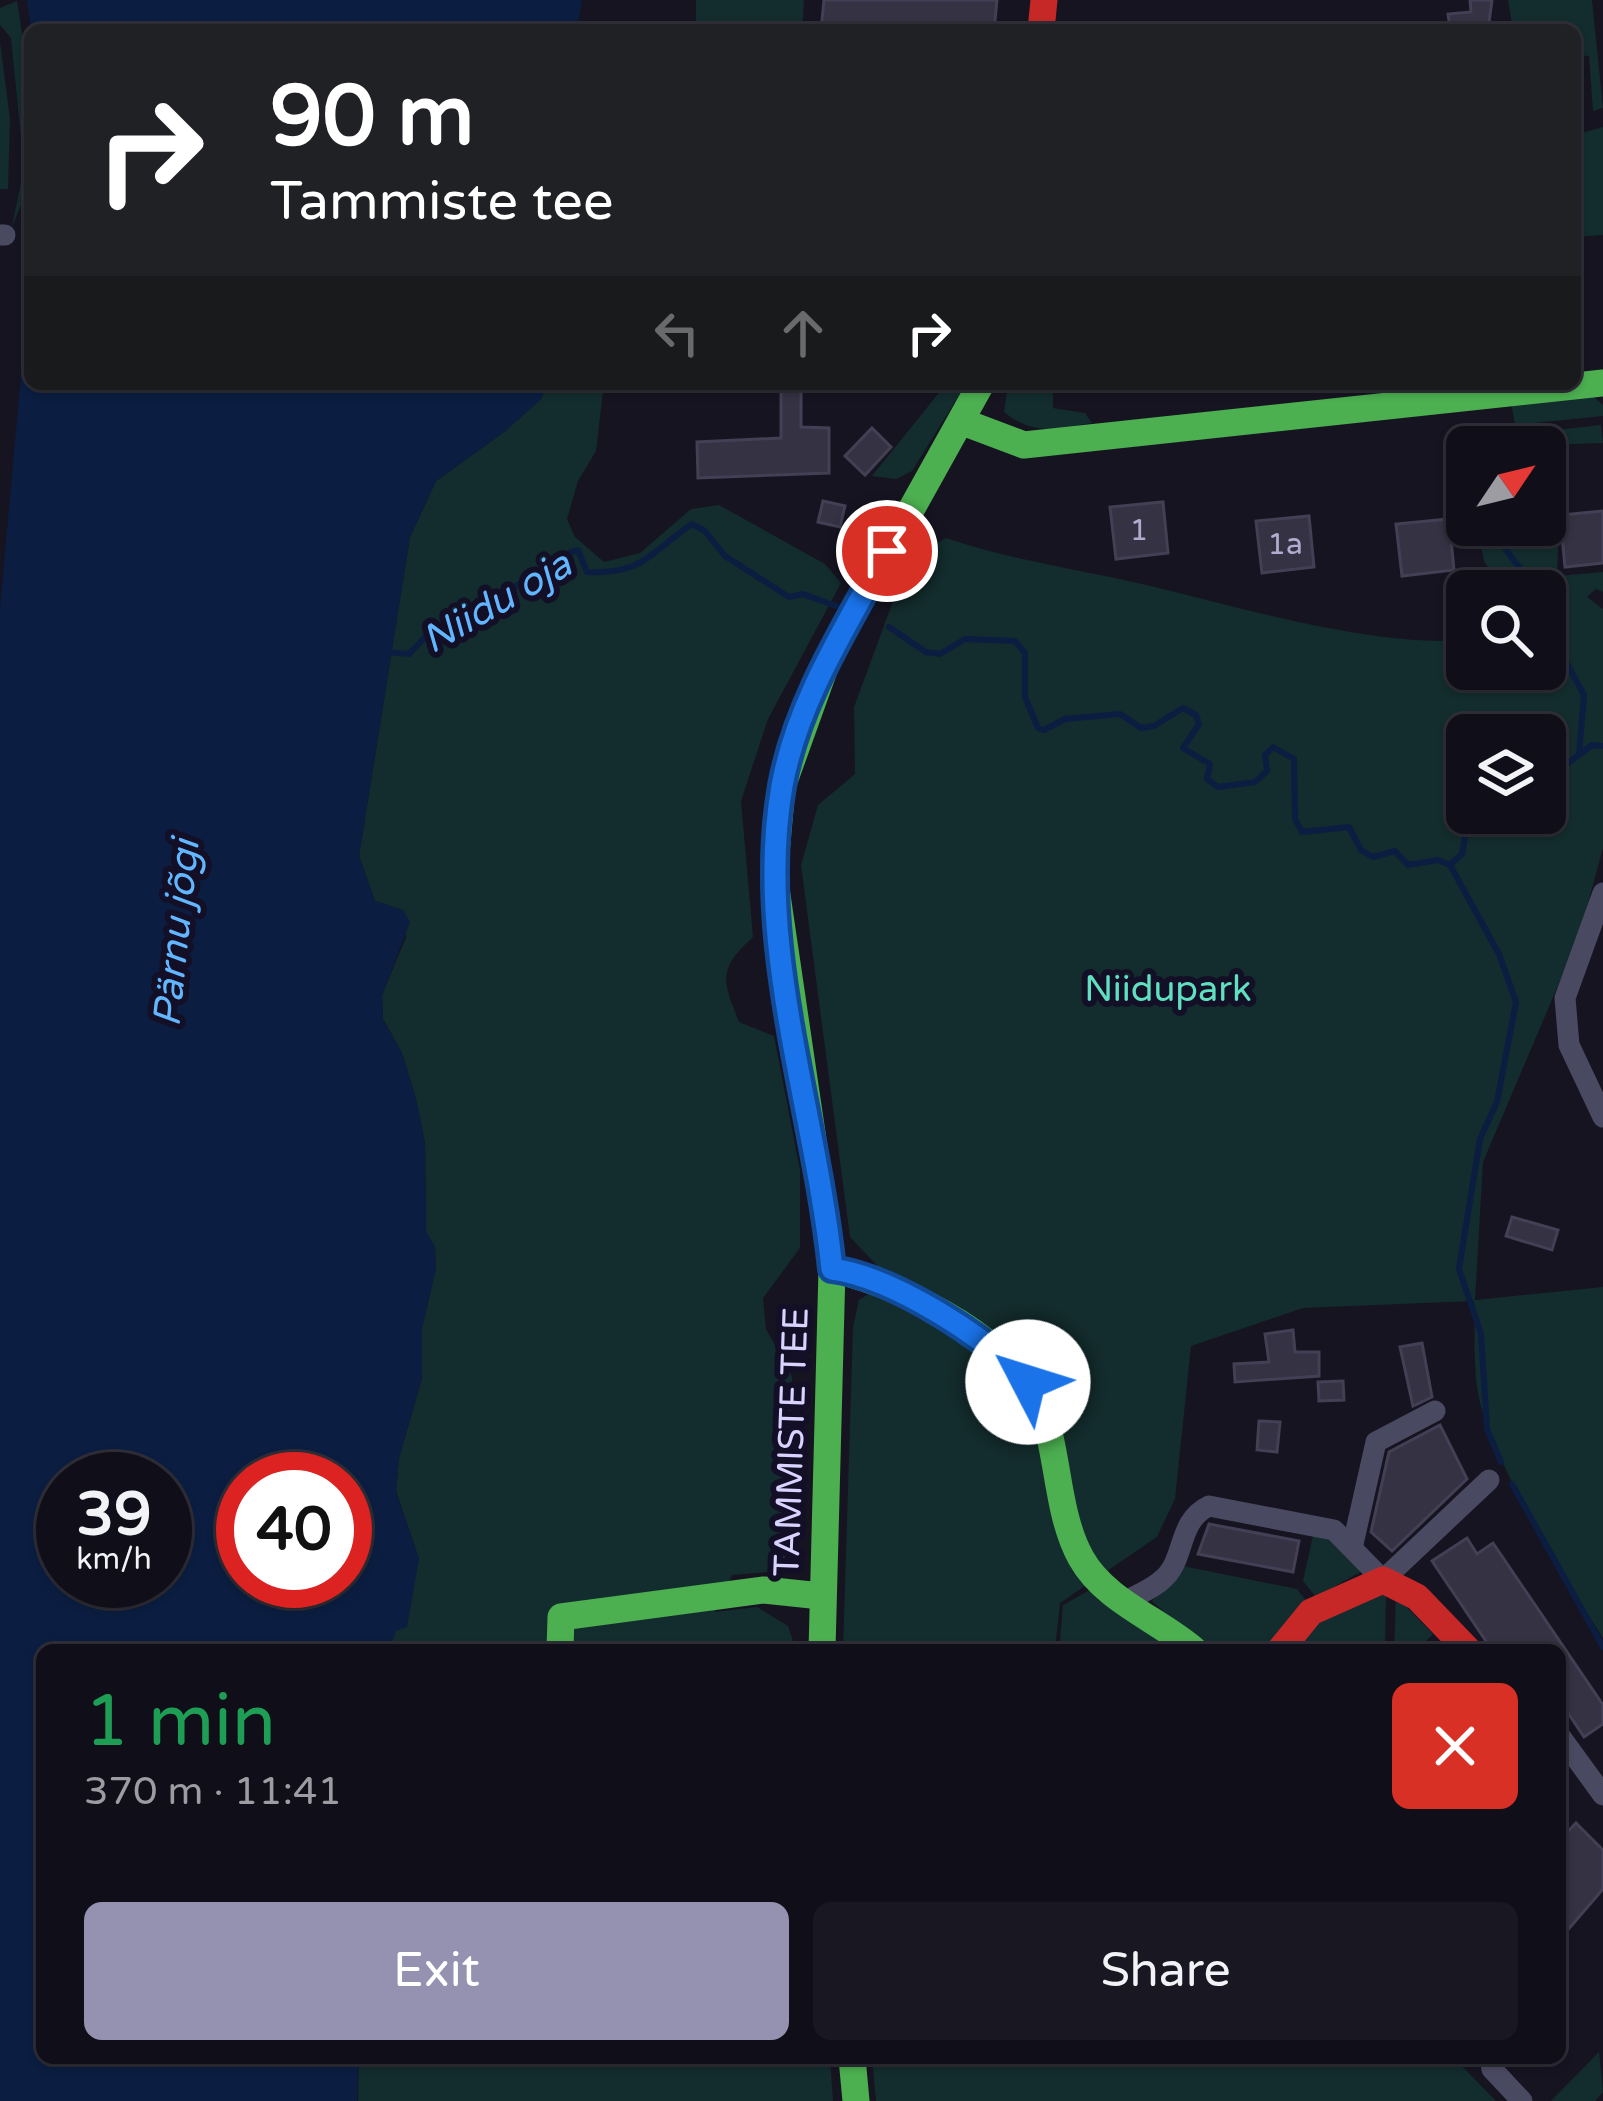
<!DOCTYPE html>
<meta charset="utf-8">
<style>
:root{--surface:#100f19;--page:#191822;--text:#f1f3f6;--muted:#9c9ca2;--line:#302f38;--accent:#9591b1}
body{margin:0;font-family:"Varela Round",sans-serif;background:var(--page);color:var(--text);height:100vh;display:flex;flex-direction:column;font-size:45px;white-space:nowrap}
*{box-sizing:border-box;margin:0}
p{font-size:39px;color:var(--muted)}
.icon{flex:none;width:66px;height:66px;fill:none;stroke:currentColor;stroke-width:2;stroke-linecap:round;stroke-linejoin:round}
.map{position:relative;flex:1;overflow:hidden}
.details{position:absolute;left:36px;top:1644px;width:1530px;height:420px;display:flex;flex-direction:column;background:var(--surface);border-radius:18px;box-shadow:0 3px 9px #0004,0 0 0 3px var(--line)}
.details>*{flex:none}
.banner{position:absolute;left:24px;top:24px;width:1557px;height:366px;border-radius:18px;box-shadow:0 3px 9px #0004,0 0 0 3px var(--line);background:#202124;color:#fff;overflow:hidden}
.needle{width:78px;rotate:55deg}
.buttons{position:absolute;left:1446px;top:426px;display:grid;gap:24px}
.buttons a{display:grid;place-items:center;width:120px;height:120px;border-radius:18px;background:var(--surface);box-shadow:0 3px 9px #0004,0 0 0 3px var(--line);font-size:60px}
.speed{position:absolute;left:36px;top:1452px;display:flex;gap:24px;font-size:60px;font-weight:700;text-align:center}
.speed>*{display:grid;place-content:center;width:156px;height:156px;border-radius:50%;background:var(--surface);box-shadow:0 3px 9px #0004,0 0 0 3px var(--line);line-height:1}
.speed small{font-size:30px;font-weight:400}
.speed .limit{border:18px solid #d22;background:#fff;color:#111}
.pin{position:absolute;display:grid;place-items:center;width:102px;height:102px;color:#fff;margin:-51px;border:6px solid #fff;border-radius:50%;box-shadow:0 3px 12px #0007}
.me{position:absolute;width:132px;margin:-66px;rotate:310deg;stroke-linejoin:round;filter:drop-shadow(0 0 9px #0008)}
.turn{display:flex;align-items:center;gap:42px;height:252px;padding:0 48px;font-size:54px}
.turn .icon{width:156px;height:156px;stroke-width:2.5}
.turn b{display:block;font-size:84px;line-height:102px}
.lanes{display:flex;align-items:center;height:114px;padding:0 48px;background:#0003;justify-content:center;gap:60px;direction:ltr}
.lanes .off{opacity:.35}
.round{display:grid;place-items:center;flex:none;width:126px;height:126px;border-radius:18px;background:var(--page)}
.summary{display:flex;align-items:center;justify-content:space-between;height:204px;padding:0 48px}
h1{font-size:72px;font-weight:600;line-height:90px;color:#1e9e55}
.action{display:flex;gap:24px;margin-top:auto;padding:24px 48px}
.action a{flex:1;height:138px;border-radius:18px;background:var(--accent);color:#fff;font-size:48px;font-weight:600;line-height:138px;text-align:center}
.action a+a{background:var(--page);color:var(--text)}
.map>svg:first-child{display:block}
.green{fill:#132c2d;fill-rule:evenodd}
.water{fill:#0b1e41;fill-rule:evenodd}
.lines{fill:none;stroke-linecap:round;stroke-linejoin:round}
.stream{stroke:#0b1e41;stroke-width:6}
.building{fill:#343243;stroke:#433f54;stroke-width:3}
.street{stroke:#4a4962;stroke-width:21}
.fast{stroke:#4caf50;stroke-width:27}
.jam{stroke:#c62828;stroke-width:27}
.route-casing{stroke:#114b97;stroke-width:30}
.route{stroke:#1a73e8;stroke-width:21}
.labels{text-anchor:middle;stroke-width:12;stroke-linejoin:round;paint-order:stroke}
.number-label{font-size:30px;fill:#b0acd0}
.park-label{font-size:36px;fill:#5fe0c0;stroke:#130f26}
.street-label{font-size:36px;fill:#d9d4ff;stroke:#130f26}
.water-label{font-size:39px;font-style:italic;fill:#62b6ff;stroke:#130f26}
</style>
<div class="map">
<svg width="1603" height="2101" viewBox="0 0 1603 2101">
<rect width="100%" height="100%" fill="#161421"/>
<g class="green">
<path d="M696 0H804L802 30H696Z"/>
<path d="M1508 0H1592L1603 108 1593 111 1589 56 1575 55V30H1513Z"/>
<path d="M17 1 30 84V183L12 227 24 167 11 38 0 25V8Z"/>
<path d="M0 42 10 119 8 189H0Z"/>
<path d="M1603 127V235L1575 237V135Z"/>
<path d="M546 384H604L596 451 578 481 567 519 575 537 604 562 640 553 691 509 719 505 825 564 841 583 768 719 741 801 753 937C718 969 722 980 739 1022L774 1036 800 1170V1248L763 1298 766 1329 792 1377 786 1554 781 1571 732 1575 715 1612 757 1607 788 1626 796 1650H389L419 1559 396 1491 399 1458 422 1378V1328L436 1268 435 1247 426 1232 425 1143 416 1099 402 1053 383 1019 382 995 406 937 402 910 375 901 359 856 410 537 436 481 504 432 541 399Z"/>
<path d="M946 384H966L912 471 896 479 872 476Z"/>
<path d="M1008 384H1053V408L1085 413 1092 423C1056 429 1034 436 1004 412Z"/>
<path d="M1593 396 1603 405V416L1515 425 1511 402Z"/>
<path d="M1601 425 1603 443 1492 447 1493 437Z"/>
<path d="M1548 505 1551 527H1559L1557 576 1603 572V592L1596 589 1587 597 1603 609V848L1579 936 1483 1162 1475 1300 1603 1287V1638C1558 1568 1510 1492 1483 1413 1471 1376 1476 1337 1474 1301L1303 1308 1191 1346 1175 1499 1157 1537 1060 1603 1055 1650H843L853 1327 859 1300 877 1289 886 1275 850 1237 801 865 818 805 855 774 854 707 909 558 946 538C1011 560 1075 569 1142 584 1236 606 1372 648 1467 640V669H1545V591H1502L1484 561 1477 525H1545ZM1467 735H1545V813H1467Z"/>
<path d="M1314 1531 1327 1534 1364 1570 1316 1597 1303 1581Z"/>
<path d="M1183 1566 1297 1589 1308 1603 1267 1650H1206L1152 1601Z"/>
<path d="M1095 1587 1181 1650H1059L1063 1605Z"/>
<path d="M1386 1591 1385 1650H1292L1316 1620Z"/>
<path d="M1396 1596 1433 1634 1418 1650H1394Z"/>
<path d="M1599 2052 1603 2092 1595 2101H1551Z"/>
<path d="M359 2058H830L833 2101H358Z"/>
<path d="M872 2058H1454L1496 2101H876Z"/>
</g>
<g class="water">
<path d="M27 0H582L577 30H31Z"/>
<path d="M30 274V384H546L541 399 504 432 436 481 410 537 359 856 375 901 403 910 410 922 382 996 383 1020 402 1053 416 1099 425 1143 426 1232 435 1247 436 1268 422 1328V1377L399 1458 396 1492 419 1559 407 1627 396 1631 389 1650H42V2058H359L357 2101H0V609ZM63 1479H165V1581H63ZM243 1479H345V1581H243Z"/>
</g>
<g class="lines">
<g class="stream">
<path d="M1497 525C1504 566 1545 584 1565 622L1559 649 1584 695 1579 754"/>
<path d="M889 627 926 652 940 654 965 639 1015 641 1025 653V697L1038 728 1044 730 1065 719 1120 714 1141 728 1154 726 1183 708 1196 715 1199 724 1183 748 1210 764 1207 779 1218 787 1255 782 1267 771 1265 755 1273 747 1294 759 1295 819 1302 832 1349 827 1361 850 1373 857 1395 851 1408 865 1438 860 1450 865 1462 854 1466 832 1502 830 1523 813"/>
<path d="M386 652 409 654 431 631 452 628 482 607 488 611 514 599 513 588 571 552 578 550 587 572C644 575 650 552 692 524L705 531 725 556 789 597 803 594 836 606"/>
<path d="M1547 779 1592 745 1603 746"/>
<path d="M1450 865 1499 954 1516 1002 1497 1102 1480 1139 1459 1269 1481 1334 1487 1429 1501 1462"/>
<path d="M1512 1484 1603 1647"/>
</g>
</g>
<g class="building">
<path d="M824 0H997L994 30H821Z"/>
<path d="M1470 0H1492L1488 30H1450L1448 14 1471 12Z"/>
<path d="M781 384H801V427L829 428V473L698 478 697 442 781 438Z"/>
<path d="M872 428 891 447 865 475 845 456Z"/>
<path d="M823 501 845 506 840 527 818 522Z"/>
<path d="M1163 502 1168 553 1116 559 1110 507Z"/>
<path d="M1603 511V563L1565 567 1560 515Z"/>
<path d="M1309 516 1314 567 1262 573 1256 521Z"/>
<path d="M1449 519 1454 570 1402 576 1396 524Z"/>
<path d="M1512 1217 1558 1230 1552 1250 1506 1236Z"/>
<path d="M1293 1330 1295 1352H1319V1376L1235 1382 1234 1364 1269 1362 1265 1334Z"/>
<path d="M1422 1343 1432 1397 1413 1406 1400 1347Z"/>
<path d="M1343 1381 1344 1400 1319 1401 1318 1382Z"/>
<path d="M1259 1421 1280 1422 1277 1452 1257 1450Z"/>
<path d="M1440 1425 1467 1479 1392 1551 1371 1532 1389 1452Z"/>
<path d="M1209 1524 1299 1541 1293 1572 1198 1554Z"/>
<path d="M1467 1538 1477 1554 1493 1543 1603 1705V1724L1584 1737 1560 1701V1650H1492L1432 1561Z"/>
<path d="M1576 1823 1603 1850V1889L1560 1939V1840Z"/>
</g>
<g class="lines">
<g class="street">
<path d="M0 235H5"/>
<path d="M1603 893 1565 998 1569 1045 1603 1117"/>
<path d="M1353 1544 1376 1442 1435 1411"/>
<path d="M1128 1600C1139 1594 1154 1588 1163 1579 1186 1559 1177 1521 1209 1506L1334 1530 1383 1580 1489 1480"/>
<path d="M1560 1736 1603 1795"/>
<path d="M1490 2058 1492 2069 1522 2101"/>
</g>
<g class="fast">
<path d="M963 422 1024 445 1603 383"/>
<path d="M832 1269C909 1288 1023 1342 1047 1425 1059 1468 1059 1518 1081 1558 1105 1601 1158 1619 1194 1650"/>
<path d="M560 1650 561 1617 764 1590 821 1596"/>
<path d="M822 1650 832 1269 774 875 782 787 828 659 981 384"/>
<path d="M852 2058 856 2101"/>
</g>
<g class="jam">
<path d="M1041 30 1044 0"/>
<path d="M1280 1650 1311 1612 1383 1580 1417 1597 1468 1650"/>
</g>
</g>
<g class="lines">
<defs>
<path id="route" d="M887 551C847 625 797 702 782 786 754 945 816 1111 832 1269 892 1277 987 1337 1028 1382"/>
</defs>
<use href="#route" class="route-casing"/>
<use href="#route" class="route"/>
</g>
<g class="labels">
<g class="number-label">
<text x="1139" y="540">1</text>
<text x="1285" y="554">1a</text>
</g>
<g class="park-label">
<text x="1168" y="1001">Niidupark</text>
</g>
<g class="street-label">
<text transform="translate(790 1442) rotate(-88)" y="13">TAMMISTE TEE</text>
</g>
<g class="water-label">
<text transform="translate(496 601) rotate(-30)" y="14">Niidu oja</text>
<text transform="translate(175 933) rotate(-84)" y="14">Pärnu jõgi</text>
</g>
</g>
</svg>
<div class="buttons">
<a><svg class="needle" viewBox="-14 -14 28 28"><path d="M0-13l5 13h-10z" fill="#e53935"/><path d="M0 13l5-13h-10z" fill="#9c9ca2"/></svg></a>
<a><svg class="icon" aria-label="search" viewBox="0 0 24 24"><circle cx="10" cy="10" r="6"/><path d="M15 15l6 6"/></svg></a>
<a><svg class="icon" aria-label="layers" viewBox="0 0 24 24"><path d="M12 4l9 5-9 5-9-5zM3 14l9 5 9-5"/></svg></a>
</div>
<div class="speed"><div>39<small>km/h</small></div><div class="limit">40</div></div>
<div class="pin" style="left:887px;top:551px;background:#d93025"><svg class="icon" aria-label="arrive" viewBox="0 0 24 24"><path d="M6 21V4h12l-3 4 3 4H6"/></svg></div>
<svg class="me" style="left:1028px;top:1382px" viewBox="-20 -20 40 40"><circle r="19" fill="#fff"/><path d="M0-13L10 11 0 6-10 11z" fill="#1a73e8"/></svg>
<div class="banner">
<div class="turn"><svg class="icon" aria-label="right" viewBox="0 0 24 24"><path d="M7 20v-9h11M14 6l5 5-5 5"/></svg><div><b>90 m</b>Tammiste tee</div></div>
<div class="lanes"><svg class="icon off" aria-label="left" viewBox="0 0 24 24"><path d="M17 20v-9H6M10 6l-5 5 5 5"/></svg><svg class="icon off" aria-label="ahead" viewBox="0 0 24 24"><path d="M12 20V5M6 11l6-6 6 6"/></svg><svg class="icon" aria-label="right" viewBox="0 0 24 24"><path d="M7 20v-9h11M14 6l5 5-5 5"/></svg></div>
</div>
<section class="details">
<div class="summary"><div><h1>1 min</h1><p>370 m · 11:41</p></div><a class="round" style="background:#d93025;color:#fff"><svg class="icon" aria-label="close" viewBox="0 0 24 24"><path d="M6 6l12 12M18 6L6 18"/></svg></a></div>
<div class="action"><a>Exit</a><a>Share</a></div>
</section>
</div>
